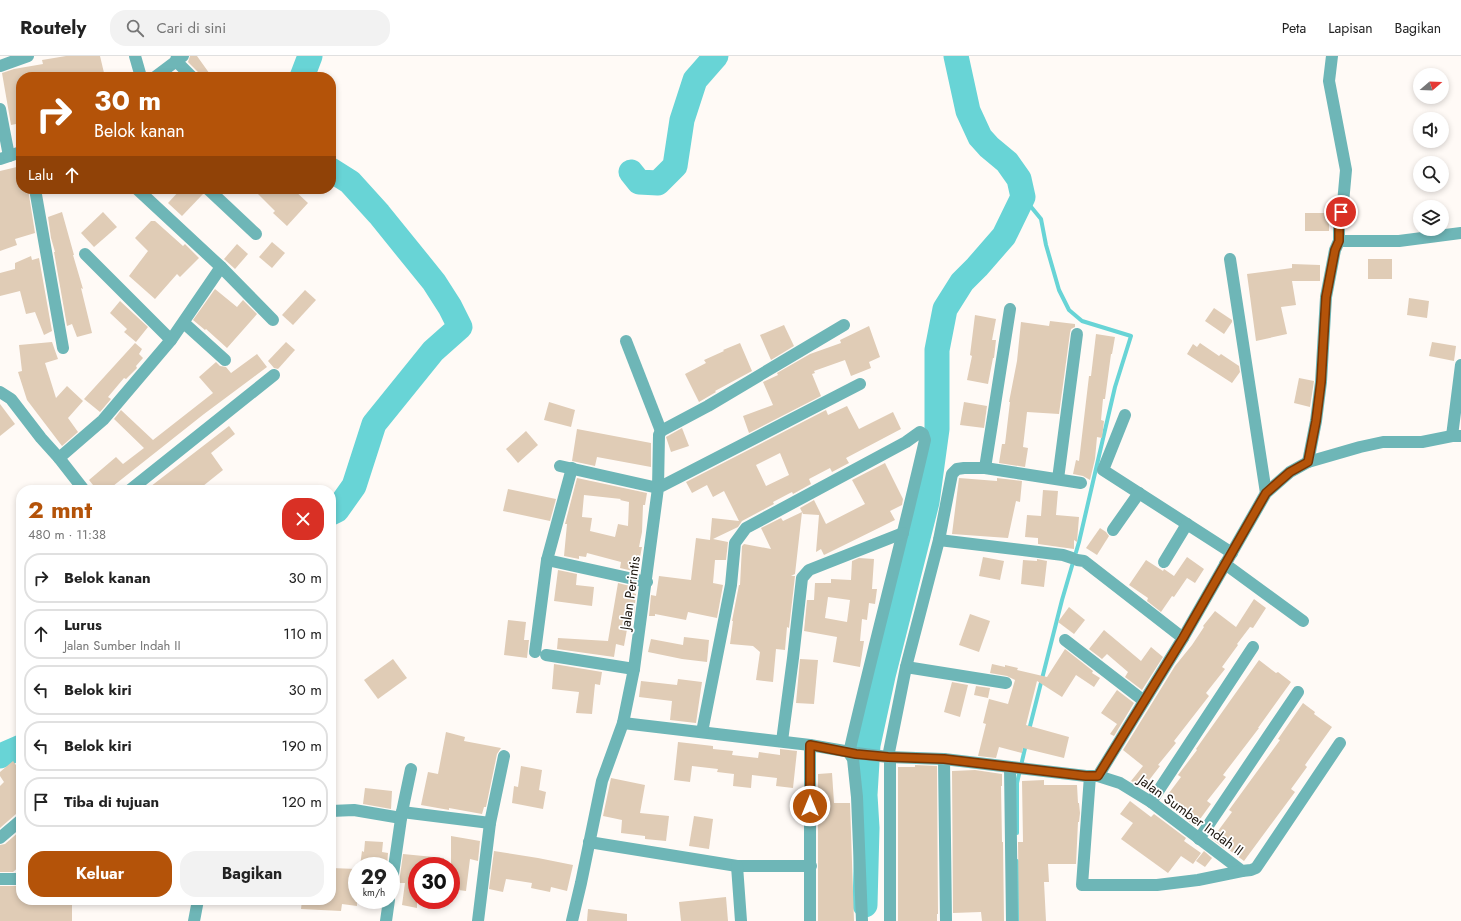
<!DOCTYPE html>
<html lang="id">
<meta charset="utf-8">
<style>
:root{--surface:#fff;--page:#f2f2f2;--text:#222;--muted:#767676;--line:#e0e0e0;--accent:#b45309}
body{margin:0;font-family:Jost,sans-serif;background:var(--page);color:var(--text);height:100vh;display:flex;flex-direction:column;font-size:15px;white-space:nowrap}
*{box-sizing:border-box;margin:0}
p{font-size:13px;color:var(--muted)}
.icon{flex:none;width:22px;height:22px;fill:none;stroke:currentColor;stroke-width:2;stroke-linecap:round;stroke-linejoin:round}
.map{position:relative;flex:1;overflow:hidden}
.sheet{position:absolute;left:16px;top:429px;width:320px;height:420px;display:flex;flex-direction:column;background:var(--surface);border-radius:16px;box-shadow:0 2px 6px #0003}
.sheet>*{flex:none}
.hud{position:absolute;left:16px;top:16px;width:320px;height:122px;border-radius:16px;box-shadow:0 2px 6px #0003;background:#b45309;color:#fff;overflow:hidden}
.needle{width:26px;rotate:71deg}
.tools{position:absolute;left:1413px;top:12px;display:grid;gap:8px}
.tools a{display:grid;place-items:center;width:36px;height:36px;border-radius:50%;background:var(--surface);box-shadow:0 2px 6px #0003;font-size:20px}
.speed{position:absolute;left:348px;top:801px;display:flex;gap:8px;font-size:20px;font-weight:700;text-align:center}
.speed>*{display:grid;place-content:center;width:52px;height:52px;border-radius:50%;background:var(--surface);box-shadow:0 2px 6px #0003;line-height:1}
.speed small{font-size:10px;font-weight:400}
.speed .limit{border:6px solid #d22;background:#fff;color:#111}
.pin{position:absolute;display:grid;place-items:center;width:34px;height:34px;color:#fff;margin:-17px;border:2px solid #fff;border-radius:50%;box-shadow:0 1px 4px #0007}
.me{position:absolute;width:44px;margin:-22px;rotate:0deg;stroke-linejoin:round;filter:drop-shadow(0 0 3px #0008)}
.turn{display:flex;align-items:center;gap:14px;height:84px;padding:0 12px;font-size:18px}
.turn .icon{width:52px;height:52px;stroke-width:2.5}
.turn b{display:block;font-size:28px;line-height:34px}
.then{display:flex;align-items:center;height:38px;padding:0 12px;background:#0003;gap:8px;font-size:15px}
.round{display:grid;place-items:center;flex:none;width:42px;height:42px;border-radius:16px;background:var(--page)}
.overview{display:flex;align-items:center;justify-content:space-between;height:68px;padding:0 12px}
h1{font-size:24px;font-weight:700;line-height:30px;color:var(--accent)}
.action{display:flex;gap:8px;margin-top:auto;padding:8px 12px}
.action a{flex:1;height:46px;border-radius:16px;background:var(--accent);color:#fff;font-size:16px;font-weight:700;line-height:46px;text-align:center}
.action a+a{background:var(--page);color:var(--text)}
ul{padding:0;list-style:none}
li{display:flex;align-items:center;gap:12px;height:50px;margin:0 8px 6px;padding:0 4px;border:2px solid var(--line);border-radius:16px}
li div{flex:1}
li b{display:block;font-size:15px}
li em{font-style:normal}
header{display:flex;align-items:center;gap:24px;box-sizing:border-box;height:56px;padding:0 20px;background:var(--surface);border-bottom:1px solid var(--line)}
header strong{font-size:19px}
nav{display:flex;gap:22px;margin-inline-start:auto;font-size:14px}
.search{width:280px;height:36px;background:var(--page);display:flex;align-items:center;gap:10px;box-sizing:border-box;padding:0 14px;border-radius:16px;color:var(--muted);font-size:15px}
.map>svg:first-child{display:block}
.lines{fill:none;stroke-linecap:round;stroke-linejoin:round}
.stream{stroke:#68d4d6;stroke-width:4}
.river{stroke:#68d4d6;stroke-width:25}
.building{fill:#e0ccb6;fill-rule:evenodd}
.minor{stroke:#6eb6b7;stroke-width:12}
.route-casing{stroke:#753606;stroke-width:10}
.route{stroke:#b45309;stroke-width:7}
.labels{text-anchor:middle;stroke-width:3.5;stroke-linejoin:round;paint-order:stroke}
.street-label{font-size:14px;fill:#1c150d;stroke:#fff}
</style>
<header>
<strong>Routely</strong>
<div class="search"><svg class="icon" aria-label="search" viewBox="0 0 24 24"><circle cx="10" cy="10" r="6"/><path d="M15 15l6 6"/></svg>Cari di sini</div>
<nav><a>Peta</a><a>Lapisan</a><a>Bagikan</a></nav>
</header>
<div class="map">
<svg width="1461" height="865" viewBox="0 0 1461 865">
<rect width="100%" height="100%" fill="#fffaf6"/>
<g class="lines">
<g class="stream">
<path d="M1023 141 1041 163 1046 189 1059 234 1069 254 1082 265 1131 280 1115 331 1079 486 1062 544 1029 674"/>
<path d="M1017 777V727L1026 688"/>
<path d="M1017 805 1019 865"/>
</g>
<g class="river">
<path d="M302 21 310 0"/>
<path d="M331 114 350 126 379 158 434 226 450 251 460 271 433 295 374 368 354 430 337 454 331 457"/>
<path d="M631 116 639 126 658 127 675 110 682 64 695 24 716 0"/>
<path d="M0 700 21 691"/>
<path d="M865 849 867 772 865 739 868 689 883 620 927 446 937 373V294L945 253 962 226 977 211 1004 180 1023 141 1019 123 1007 106 989 91 980 81 968 55 956 0"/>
</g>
</g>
<g class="building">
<path d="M66 0H100L105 21H21V67L11 69 2 17 14 13 43 8 42 4Z"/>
<path d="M190 0H197L212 21H199L198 16 188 6Z"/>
<path d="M21 110V133H28L35 177 15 183 17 189 0 195V115Z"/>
<path d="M181 133H201L203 138 182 160 168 147Z"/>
<path d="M253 133H293L308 147 287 170 273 157 275 155Z"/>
<path d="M62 156 74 199H73L83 233 81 232 92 277 77 281 72 268 67 270 54 196H55L51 182 48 161Z"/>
<path d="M103 156 117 171 94 191 81 177Z"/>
<rect x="1305" y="157" width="24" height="18"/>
<path d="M151 165H155L183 190 185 188 199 202 180 221 177 218 155 243 129 220 148 195 135 182Z"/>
<path d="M272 186 285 197 272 212 259 201Z"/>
<path d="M237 188 248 198 235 213 224 203Z"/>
<path d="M31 200 32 204 39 202 52 275 44 279 35 256 26 258 20 235 0 240V217L15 213V207Z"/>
<rect x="1368" y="203" width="24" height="20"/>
<path d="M1292 208 1320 209V225H1292L1296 249 1281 251 1287 278 1256 285 1247 218 1292 212Z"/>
<path d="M215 233 237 251 243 244 257 258 227 292 206 273 205 274 193 264Z"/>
<path d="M305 234 316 244 293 269 282 259Z"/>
<path d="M1409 242 1429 245 1427 262 1407 259Z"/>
<path d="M120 245 148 271 136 286 124 276 127 273 110 257Z"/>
<path d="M1214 252 1232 264V266L1224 278 1205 265Z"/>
<path d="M975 259 996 263 992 284H996L994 302H993L988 328 967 324 972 300 970 299Z"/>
<path d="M1050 265 1075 268V271L1071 273 1070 277 1059 358 1027 356 1023 391 1028 392 1025 411 999 407 1002 388H1005L1010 346H1009L1017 305 1021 266 1049 270Z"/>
<path d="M784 269 794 290 771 304 760 279Z"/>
<path d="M869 270 880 301 869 306 871 312 851 320 845 304 814 315 815 317 812 318 821 340 749 377 743 360 773 349 763 326 778 319 777 317 810 298 841 287 840 284Z"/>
<path d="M1096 278 1115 281 1112 298H1111L1105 343H1103L1101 364 1104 365 1102 382 1097 381 1095 403 1090 424 1083 420 1073 418 1076 404 1079 405 1089 320H1091Z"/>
<path d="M52 286 58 303 45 307 56 342 67 330 83 345 68 362 78 376 62 390 27 344 18 316 22 315 19 289Z"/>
<path d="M286 286 295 294 278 313 274 312 268 305Z"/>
<path d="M1432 286 1456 290 1454 305 1429 300Z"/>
<path d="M135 287 142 293 139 298 143 302 136 310 137 312 126 323 124 322 108 341 111 343 100 356 84 343Z"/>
<path d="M740 287 752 315 715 335 716 336 699 346 685 318 706 307 704 304 724 295 723 294Z"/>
<path d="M1200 287 1219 300 1221 298 1239 310 1240 316 1232 327 1187 298 1193 288 1197 291Z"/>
<path d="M257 298 267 311 204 358 108 434H97L89 424 116 401 123 408 144 392 114 363 121 354 153 384 213 337 199 321 216 306 220 310 226 311 231 317Z"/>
<path d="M1299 322 1314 325 1310 351 1294 347Z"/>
<path d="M549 346 575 354 571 371 544 364Z"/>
<path d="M964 346 987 350 984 372 960 369Z"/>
<path d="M0 348 15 368 0 380Z"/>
<path d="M847 350 859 373 893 356 901 373 846 402 849 407 832 416 830 412 809 423 811 428 793 438 792 436 773 446 774 448 742 465 738 471 713 483 728 486 726 504H715L713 527 723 529 717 562 688 556 686 564 655 558V560H649L651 539 656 540 659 520 691 524 696 482 710 484 712 462 739 465 724 435 713 441 707 429 692 437 686 426 826 354 828 359ZM780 397 789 419 766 430 756 409Z"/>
<path d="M229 370 235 378 211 397 223 414 198 434H146Z"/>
<path d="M682 372 689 390 671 396 666 381Z"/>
<path d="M577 373 651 387V411L597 401 595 410 572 405Z"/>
<path d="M526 375 538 389 518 407 506 393Z"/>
<path d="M885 407 903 443 902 449 890 455 895 464 824 499 821 493 816 496 819 459 803 458 800 452 814 444 826 468 865 448 852 424Z"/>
<path d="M577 422 647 437 645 449H643L642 476 639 491H642L637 516 620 512 621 506 587 497 586 501 579 500V503L564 500 567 468H565ZM584 439 621 443 620 444 629 446 628 470 618 468 615 481 590 475 592 462 582 461Z"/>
<path d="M959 422 997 425V422L1022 425 1020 446 1016 445 1008 482 952 478Z"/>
<path d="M508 433 556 443 550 465 503 455Z"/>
<path d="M1043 434 1058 435 1056 459 1079 461 1077 486 1074 484V493L1038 488V482L1025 481 1027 459 1041 460Z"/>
<path d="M802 456 795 518 791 520H795L789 572 787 571 785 594 776 593 773 626 756 624 760 596 753 590 730 588 733 565H732L739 529H740L742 490 744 488 771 493 761 472 781 462 783 465Z"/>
<path d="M1100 472 1106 476 1109 480 1097 499 1086 492Z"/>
<path d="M983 501 1004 505 1000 524 979 520Z"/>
<path d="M1187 501 1204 513 1195 527 1187 522 1174 541 1172 540 1161 556 1147 545 1148 542 1129 529 1146 504 1163 515 1164 513 1174 520Z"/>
<path d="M859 502 874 503 872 533H877L875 548 869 547 867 564 862 563 860 585H864L860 611 833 606 837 581 804 575 807 544H814L815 527H831V523L851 524 852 505ZM828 541 850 544 847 566 825 562Z"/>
<path d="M1037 503 1047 505 1044 531 1021 528 1023 504 1037 505Z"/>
<path d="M558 514 577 518 576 529 594 531 592 550 554 545Z"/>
<path d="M618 527 634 531 633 537 636 538 634 558 630 557 624 590 616 588 614 601 557 593 558 582 608 585Z"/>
<path d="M1254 543 1266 552 1253 572 1250 571 1237 588 1238 589 1222 611 1225 613 1206 637 1209 640 1174 685 1176 687 1158 709 1160 710 1143 732 1133 726 1131 725 1143 710 1123 694 1175 610 1192 589 1204 571 1203 570 1215 555 1236 571Z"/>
<path d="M1069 551 1085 564 1074 578 1058 566Z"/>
<path d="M970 558 990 565 979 596 959 589Z"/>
<path d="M508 564 526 566 524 584H529L527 602 504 599Z"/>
<path d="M1104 574 1141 605 1151 591 1163 601 1142 634 1125 621 1128 616 1107 598 1102 603 1089 593Z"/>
<path d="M684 581 709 584 707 606 682 603 648 596 651 583 683 589Z"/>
<path d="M1065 593 1093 615 1092 617 1100 622 1094 631 1076 619 1062 641 1037 625 1026 669 1069 681 1064 702 1023 692 1022 697 999 691 996 702 978 700 986 668 983 667 989 643 1008 648 1015 624 1007 620 990 617 992 608 1005 611V609L1018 612 1017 614 1047 621Z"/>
<path d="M393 603 407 622 378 643 364 624Z"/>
<path d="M800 603 818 604 814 648 796 647Z"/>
<path d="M1259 604 1276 617 1278 616 1291 626 1258 672H1259L1223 719 1226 721 1207 745 1211 748 1195 770 1163 745 1181 721 1178 719 1197 694 1196 693Z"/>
<path d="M554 608 602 616 600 629 595 628 592 658 576 657 579 636 552 633Z"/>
<path d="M678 623 702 626 696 667 670 664 672 645 639 641 641 625 677 629Z"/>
<path d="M952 626 968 629 960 661 944 656Z"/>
<path d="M976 630 990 632 988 642 974 639Z"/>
<path d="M1117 634 1134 647 1114 680 1110 678 1117 668 1101 657Z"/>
<path d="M1303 647 1315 656 1314 658 1332 671 1305 709 1307 711 1291 733 1295 736 1244 805 1225 791 1224 792 1212 783 1232 756 1229 754 1280 684 1278 683Z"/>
<path d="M446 676 465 681 464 685 501 692 497 698 486 751H484L482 758 449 752V754L421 749 428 716 438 718Z"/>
<path d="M678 686 713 690V693L733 695 732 699 758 702 759 696 780 699V693L797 695 793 732 776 730 777 722 752 719 751 732 733 730 734 718 717 716 718 713 692 710 690 726 674 724Z"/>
<path d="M13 705 21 716V757L16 758 0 772V730L4 726 0 720V716Z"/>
<path d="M915 709 937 710 938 858H937V865H898V711H915Z"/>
<path d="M521 710 542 714 539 734 546 736 543 753 512 747 514 730 518 731Z"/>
<path d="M975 714 1002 718V730H1001L1002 786H1003L1004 865H982L981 856 953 857 952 715Z"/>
<path d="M832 717 834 747H850L854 865H818V718Z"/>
<path d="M611 722 645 729 640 757 669 760 666 785 645 783V780L621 777 622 764 603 760Z"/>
<path d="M1044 724V729H1077L1078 747H1079L1080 757 1079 766H1078L1076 808H1048L1049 826H1044L1046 865H1019L1018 786H1023L1022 725Z"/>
<path d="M365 732 392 735 391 753 363 748Z"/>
<path d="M1130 745 1151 761 1154 758 1186 782 1184 785 1201 797 1193 808 1181 800 1168 817 1121 783 1133 767 1120 758Z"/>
<path d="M694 760 713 763 709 793 689 790Z"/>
<path d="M21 774V801L16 805 20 810 13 816H0V789L5 788Z"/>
<path d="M451 780 480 785 478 805 470 803 466 835 451 833Z"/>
<path d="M365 785 383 786 382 796 388 797 387 810H360L362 795 364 796Z"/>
<path d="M494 795 538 802 573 809 567 835 551 831 550 836 531 832 532 827 506 823 503 836 489 833Z"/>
<path d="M1204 795 1212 802 1205 811 1196 805Z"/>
<path d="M403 798 444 802V810H417V852L402 849 405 827H399Z"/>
<path d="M331 812 357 813V850L342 848 341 855 301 853 302 844H331Z"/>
<path d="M0 830H21V844H72V865H0Z"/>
<path d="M726 841 728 865H681L679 846Z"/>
<path d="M588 853 627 858V865H587Z"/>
</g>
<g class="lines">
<g class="minor">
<path d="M135 0 141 21"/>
<path d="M177 0 176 5 192 21"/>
<path d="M1332 0 1329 25 1346 114 1343 147 1339 164V185"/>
<path d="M0 10 28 0"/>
<path d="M155 21 183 0"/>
<path d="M0 53 9 100 0 103"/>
<path d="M9 100 21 96"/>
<path d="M35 133 63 292"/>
<path d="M208 133 256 178"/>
<path d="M85 198 171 284"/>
<path d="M1230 203 1266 437"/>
<path d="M221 211 273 264"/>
<path d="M184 267 225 304"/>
<path d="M626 285 661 375"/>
<path d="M0 336 11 343 41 382 59 402 84 434"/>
<path d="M1125 359 1103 414 1232 497"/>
<path d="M1452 380 1461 309"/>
<path d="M59 402 103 364 171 284 221 211 137 133"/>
<path d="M1308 406 1316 365 1321 326 1326 241 1335 194 1339 185H1399L1461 177"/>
<path d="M560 410 658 432 659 379 661 375 708 350 844 269"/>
<path d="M572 412 547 504 647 526"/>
<path d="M985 412 1010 253"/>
<path d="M1058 423 1077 278"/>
<path d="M130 434 274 319"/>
<path d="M1113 474 1139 437"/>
<path d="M939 484 1063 499 1072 502"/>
<path d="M1077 504 1084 505 1183 582"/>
<path d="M1164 506 1187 468"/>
<path d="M1225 508 1303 565"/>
<path d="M1065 584 1144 645"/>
<path d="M535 596 547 504"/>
<path d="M546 599 634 613"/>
<path d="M906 611 1006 627"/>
<path d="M623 667 810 689 856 697 888 701 944 703 1086 720H1098L1120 727 1151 746 1242 815 1251 814 1256 812 1340 687"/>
<path d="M702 676 731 529 735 487 746 472 906 386 920 376 923 378 925 384C901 489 873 592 849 697L853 703 857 741 862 865"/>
<path d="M782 685 793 602 802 522 809 514 903 477"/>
<path d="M888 701 906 611 939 484 952 418 957 413 964 412H985L1081 427"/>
<path d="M890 701V865"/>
<path d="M944 703 946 865"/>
<path d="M1010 711 1012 865"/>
<path d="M1090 720 1082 829H1157L1198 824 1242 815"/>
<path d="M1098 720 1183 582 1266 437 1290 416 1308 406 1360 391 1383 386H1422L1452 380H1461"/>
<path d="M1151 746 1253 591"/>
<path d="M331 755 354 754 401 762"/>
<path d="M402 756 490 767"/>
<path d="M0 782 21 764"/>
<path d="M1199 783 1298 636"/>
<path d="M589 786 737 810H811"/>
<path d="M737 810 741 865"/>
<path d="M0 823H21"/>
<path d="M391 832 402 756 411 713"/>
<path d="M194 865 198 844"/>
<path d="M386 865 389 844"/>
<path d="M478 865 490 767 504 700"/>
<path d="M572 865 581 827 602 725 623 667 634 613 658 432 860 328"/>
<path d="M810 865V689"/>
</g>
</g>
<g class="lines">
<defs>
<path id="route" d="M810 750V689L856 698 888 701 944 703 1086 720H1098L1183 582 1266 437 1290 416 1308 406 1316 365 1321 326 1326 241 1335 194 1339 185V164L1341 156"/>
</defs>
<use href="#route" class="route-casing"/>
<use href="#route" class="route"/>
</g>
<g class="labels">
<g class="street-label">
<text transform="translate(630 537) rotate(-82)" y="5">Jalan Perintis</text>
<text transform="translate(1191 759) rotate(36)" y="5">Jalan Sumber Indah II</text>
</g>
</g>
</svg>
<div class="tools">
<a><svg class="needle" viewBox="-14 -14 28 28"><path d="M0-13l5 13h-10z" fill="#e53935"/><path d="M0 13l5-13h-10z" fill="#767676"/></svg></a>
<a><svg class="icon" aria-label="sound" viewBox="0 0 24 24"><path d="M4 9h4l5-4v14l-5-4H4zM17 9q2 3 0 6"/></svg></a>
<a><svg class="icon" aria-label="search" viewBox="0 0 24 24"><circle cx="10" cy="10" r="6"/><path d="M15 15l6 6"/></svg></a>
<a><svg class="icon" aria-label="layers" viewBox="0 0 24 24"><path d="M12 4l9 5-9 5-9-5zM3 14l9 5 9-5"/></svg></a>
</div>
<div class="speed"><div>29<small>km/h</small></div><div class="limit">30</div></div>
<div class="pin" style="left:1341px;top:156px;background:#d93025"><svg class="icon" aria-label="arrive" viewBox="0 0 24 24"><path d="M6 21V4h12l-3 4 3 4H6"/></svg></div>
<svg class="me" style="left:810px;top:750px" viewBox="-20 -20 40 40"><circle r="17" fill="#b45309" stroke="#fff" stroke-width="3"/><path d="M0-11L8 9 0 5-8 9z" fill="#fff"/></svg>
<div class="hud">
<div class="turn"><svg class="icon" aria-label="right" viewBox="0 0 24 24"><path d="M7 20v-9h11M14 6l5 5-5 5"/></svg><div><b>30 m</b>Belok kanan</div></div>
<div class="then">Lalu<svg class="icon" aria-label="ahead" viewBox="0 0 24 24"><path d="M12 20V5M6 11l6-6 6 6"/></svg></div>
</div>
<section class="sheet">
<div class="overview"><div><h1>2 mnt</h1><p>480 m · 11:38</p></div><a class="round" style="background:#d93025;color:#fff"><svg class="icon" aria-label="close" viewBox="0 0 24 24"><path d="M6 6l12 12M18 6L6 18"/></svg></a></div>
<ul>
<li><svg class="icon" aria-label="right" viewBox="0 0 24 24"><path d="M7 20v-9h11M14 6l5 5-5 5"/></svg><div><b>Belok kanan</b></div><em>30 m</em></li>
<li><svg class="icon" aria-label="ahead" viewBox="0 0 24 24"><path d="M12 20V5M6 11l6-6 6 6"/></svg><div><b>Lurus</b><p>Jalan Sumber Indah II</p></div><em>110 m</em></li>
<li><svg class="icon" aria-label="left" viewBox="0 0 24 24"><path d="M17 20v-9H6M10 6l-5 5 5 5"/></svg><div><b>Belok kiri</b></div><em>30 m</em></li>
<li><svg class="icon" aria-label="left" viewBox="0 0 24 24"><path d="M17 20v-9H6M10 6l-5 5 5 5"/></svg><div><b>Belok kiri</b></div><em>190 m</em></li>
<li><svg class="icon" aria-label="arrive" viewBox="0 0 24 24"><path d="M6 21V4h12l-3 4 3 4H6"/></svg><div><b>Tiba di tujuan</b></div><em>120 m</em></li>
</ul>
<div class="action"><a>Keluar</a><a>Bagikan</a></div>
</section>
</div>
